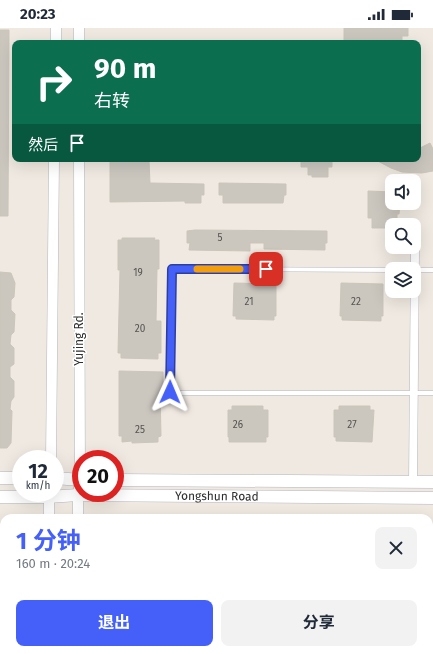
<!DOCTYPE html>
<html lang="zh">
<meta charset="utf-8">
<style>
:root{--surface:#fff;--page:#f2f2f3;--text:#1f2937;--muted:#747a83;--accent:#4560f8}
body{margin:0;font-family:"Fira Sans","Noto Sans SC",sans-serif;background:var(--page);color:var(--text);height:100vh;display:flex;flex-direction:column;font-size:15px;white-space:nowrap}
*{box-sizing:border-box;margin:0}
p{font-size:13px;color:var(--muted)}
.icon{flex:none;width:22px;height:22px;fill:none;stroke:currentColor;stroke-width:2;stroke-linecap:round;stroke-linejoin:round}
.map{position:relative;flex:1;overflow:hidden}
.panel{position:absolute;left:0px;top:486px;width:433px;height:140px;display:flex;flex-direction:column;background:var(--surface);border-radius:12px 12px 0 0;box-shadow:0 4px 16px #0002}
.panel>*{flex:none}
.hud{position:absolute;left:12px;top:12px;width:409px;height:122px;border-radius:8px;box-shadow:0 4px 16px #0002;background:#0b6e4f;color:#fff;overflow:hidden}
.tools{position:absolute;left:385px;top:146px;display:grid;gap:8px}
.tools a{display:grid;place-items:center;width:36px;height:36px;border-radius:8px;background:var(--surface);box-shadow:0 4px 16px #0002;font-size:20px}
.speed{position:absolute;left:12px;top:422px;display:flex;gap:8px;font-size:20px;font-weight:700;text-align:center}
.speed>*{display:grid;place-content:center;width:52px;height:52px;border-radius:50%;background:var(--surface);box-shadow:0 4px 16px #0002;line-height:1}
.speed small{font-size:10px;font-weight:400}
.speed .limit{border:6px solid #d22;background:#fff;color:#111}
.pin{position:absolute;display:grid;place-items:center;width:34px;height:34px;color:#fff;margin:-17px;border-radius:8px;box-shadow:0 2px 6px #0006}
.me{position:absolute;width:44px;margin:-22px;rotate:1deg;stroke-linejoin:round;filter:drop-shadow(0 0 3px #0008)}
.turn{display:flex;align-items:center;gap:14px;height:84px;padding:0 16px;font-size:18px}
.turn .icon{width:52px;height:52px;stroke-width:2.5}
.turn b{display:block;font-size:28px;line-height:34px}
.then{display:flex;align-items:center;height:38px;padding:0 16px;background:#0003;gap:8px;font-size:15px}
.round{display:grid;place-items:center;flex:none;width:42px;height:42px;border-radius:8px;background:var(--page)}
.headline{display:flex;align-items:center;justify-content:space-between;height:68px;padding:0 16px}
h1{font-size:24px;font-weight:700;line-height:30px;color:var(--accent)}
.primary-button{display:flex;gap:8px;margin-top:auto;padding:8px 16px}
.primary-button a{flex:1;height:46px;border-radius:8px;background:var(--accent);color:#fff;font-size:16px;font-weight:700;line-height:46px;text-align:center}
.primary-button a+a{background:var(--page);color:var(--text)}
.status{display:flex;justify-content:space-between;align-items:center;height:28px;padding:0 20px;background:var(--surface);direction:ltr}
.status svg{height:11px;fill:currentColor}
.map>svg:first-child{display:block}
.building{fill:#cbc7bf;stroke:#cbc5ba}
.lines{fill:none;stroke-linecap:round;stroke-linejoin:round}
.service-casing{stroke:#b4b7c1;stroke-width:5}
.minor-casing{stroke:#b4b7c1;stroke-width:9}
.tertiary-casing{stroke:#b4b7c1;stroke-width:11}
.secondary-casing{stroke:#b4b7c1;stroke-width:13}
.service{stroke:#fff;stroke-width:4}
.minor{stroke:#fff;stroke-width:8}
.tertiary{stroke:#fff;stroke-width:10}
.secondary{stroke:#fff;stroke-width:12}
.route-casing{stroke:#2d3ea1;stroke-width:10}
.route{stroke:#4560f8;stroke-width:7}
.slow{stroke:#f59e0b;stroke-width:7}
.labels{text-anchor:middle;stroke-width:3;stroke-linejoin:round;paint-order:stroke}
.number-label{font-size:10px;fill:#555452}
.street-label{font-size:12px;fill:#2e2e2e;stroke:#fff}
</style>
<div class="status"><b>20:23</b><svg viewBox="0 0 49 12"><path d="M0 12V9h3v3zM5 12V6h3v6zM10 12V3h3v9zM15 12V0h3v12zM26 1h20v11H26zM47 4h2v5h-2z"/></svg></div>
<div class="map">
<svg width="433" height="626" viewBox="0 0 433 626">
<rect width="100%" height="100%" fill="#efe9e1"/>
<g class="building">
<path d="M344 0H408V8H402V15H344Z"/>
<path d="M0 2H9L8 188H0Z"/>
<path d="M430 115 433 121V143L422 145 402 144 391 140 374 131H418V121Z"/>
<path d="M110 131H117V133H149L150 155 204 156V167H201V175H185V173L110 174Z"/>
<path d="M301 131H332V139H328V149H312V147H308V139H301Z"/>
<path d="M219 155 286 156V167H284L283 175H223V167H219Z"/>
<path d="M368 163 392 164V175H400L399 186H397V191H394L392 199H389V200H372V190H368Z"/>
<path d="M195 202 327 203V215H325V222L264 221V215H250V223L189 222 190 215H187V203Z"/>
<path d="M122 210H155L154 212H159V241H157L156 293H161V325H158V331L121 330V325H118L120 242H118V212H122Z"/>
<path d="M0 244 11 245 15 255 14 269 11 272V282L15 286 14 304 11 307 10 316 14 320V336L10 339V349L14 353V369L11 373 10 381 12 383 11 415 7 420H0Z"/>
<path d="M234 255 276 256V288H274V292L236 291V288H233Z"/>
<path d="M341 255 383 256V288H381V293L342 292V288H340Z"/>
<path d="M119 343 163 344V363H160L161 408 158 409V414L132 415V413L122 414V408H119Z"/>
<path d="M232 378H263V382H268V409H266V414H229V409H228V382H232Z"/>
<path d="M339 378H370V382H374L372 414 336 413V409H334V382H339Z"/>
</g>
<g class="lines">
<defs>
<g id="service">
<path d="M392 242 172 241 170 365H433"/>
<path d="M414 242H433"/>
</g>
<g id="minor">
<path d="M413 455 415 223"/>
<path d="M0 588H4"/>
</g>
<g id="tertiary">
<path d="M79 0V15"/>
<path d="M56 15V0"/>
<path d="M51 431 54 131"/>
<path d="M49 465V490"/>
<path d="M78 490V467L80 452 79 131"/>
<path d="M54 622V626"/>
<path d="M79 622V626"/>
</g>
<g id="secondary">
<path d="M0 450H21"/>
<path d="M55 450 81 452"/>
<path d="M115 452 433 454"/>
<path id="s1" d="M0 469H48L78 467 433 470"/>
</g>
</defs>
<use href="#service" class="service-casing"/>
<use href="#minor" class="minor-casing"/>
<use href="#tertiary" class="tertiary-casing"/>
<use href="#secondary" class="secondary-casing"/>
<use href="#service" class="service"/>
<use href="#minor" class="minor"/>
<use href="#tertiary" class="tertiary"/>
<use href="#secondary" class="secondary"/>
</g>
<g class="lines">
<defs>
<path id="route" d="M170 364 172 241H266"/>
</defs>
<use href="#route" class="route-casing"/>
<use href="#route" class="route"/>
<path class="slow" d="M197 241H240"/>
</g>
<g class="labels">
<g class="number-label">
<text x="220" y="213">5</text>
<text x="138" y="248">19</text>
<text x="249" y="277">21</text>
<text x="356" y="277">22</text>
<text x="140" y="304">20</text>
<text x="238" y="400">26</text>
<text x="352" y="400">27</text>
<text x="140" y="405">25</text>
</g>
<g class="street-label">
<text transform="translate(79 311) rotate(-90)" y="4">Yujing Rd.</text>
<text dy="4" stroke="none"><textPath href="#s1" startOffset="217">Yongshun Road</textPath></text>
</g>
</g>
</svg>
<div class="tools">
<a><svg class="icon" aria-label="sound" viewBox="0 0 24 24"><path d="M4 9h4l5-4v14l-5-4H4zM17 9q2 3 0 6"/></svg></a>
<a><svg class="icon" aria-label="search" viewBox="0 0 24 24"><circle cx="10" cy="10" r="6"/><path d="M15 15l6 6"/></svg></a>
<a><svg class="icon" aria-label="layers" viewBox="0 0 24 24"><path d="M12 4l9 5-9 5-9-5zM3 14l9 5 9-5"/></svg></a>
</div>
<div class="speed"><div>12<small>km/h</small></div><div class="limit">20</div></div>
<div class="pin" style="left:266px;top:241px;background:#d93025"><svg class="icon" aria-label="arrive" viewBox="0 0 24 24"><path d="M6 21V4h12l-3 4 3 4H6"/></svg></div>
<svg class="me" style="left:170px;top:364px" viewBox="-20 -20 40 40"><path d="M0-17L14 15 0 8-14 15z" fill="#4560f8" stroke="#fff" stroke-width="4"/></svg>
<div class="hud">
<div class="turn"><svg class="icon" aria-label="right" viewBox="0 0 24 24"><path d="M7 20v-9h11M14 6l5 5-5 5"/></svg><div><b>90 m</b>右转</div></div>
<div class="then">然后<svg class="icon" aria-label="arrive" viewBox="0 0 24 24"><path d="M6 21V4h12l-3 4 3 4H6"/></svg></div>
</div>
<section class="panel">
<div class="headline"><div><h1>1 分钟</h1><p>160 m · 20:24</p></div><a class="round"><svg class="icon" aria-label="close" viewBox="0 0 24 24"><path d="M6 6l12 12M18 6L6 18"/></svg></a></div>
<div class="primary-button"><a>退出</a><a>分享</a></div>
</section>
</div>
